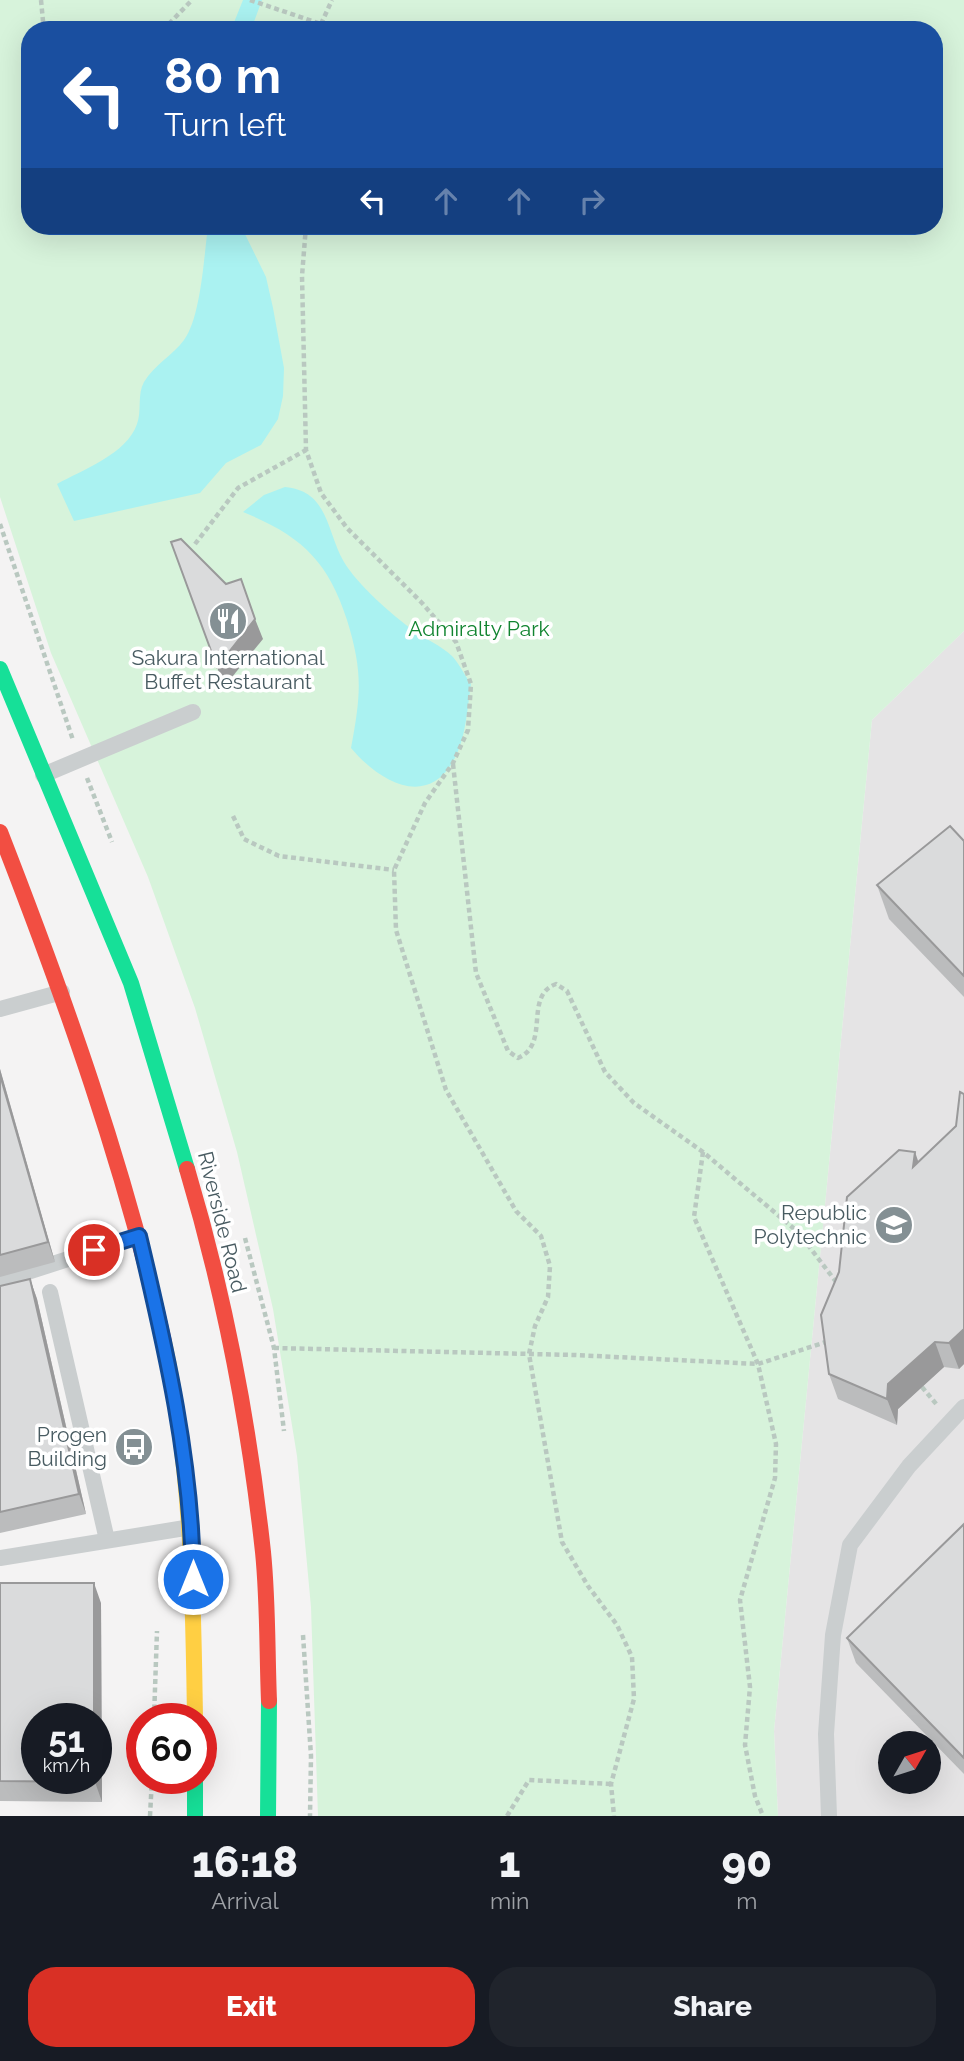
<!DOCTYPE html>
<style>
:root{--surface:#171b24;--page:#20242c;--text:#f1f3f6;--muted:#9ea1a6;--accent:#d93025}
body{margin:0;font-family:Raleway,sans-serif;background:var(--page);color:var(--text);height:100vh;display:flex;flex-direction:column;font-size:26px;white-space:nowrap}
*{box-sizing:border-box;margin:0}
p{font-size:23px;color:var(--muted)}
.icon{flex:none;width:38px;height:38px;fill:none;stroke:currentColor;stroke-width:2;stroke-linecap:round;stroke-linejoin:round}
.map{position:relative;height:1816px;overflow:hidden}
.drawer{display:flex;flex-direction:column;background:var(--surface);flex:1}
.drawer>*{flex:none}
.hud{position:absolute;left:21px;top:21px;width:922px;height:214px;border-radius:28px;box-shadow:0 7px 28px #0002;background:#1a4fa0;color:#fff;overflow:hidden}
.needle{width:46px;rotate:51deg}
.tools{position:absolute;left:878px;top:1731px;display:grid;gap:14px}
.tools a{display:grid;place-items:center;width:63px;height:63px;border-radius:50%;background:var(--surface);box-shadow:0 7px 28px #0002;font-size:35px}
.speed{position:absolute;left:21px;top:1703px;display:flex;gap:14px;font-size:35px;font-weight:700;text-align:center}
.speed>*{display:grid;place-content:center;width:91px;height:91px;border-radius:50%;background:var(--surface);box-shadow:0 7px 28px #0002;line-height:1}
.speed small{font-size:18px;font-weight:400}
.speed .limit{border:10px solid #d22;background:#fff;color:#111}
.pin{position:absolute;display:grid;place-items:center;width:60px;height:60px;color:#fff;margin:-30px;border:4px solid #fff;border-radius:50%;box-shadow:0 2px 7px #0007}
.me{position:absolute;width:77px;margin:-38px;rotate:0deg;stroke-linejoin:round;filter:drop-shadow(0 0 5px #0008)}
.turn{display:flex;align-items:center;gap:24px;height:147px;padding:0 28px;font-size:32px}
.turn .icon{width:91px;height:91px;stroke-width:2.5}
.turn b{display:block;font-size:49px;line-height:60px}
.lanes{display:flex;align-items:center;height:66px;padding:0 28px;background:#0003;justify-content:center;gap:35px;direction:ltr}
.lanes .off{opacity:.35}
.eta{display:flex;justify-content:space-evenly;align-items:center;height:119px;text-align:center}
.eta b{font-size:42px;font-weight:800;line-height:49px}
.action{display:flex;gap:14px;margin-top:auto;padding:14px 28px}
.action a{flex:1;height:80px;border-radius:28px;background:var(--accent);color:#fff;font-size:28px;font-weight:800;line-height:80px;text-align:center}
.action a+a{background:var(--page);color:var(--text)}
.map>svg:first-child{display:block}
.education{fill:#e5e4e5;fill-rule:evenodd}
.green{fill:#d7f3db;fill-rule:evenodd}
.water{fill:#aaf2f1}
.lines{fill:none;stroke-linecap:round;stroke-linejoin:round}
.path{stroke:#b9c8c0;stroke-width:4.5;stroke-dasharray:5 3.5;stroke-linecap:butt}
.lane{stroke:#cacecf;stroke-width:16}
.fast{stroke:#16e098;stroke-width:16}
.slow{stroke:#ffcf43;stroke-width:16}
.jam{stroke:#f24e42;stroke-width:16}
.wall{fill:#bbbcbd}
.shaded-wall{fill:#99999a}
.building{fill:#dadbdc;stroke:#99999a;stroke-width:2}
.route-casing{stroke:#114b97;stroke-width:18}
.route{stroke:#1a73e8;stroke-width:12}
.labels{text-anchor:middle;stroke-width:7;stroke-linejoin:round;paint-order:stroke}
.park-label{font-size:21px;fill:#118430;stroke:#fff}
.poi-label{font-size:21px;fill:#485b61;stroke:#fff;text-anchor:end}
.street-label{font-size:21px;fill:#485b61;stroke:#fff}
</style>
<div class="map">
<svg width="964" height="1816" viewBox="0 0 964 1816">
<rect width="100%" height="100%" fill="#f4f3f3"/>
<path class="education" d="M964 631V1816H778L774 1731 872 720ZM891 1743H929V1782H891Z"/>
<path class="green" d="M0 0H964V631L872 720 774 1731 778 1816H318L311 1607 297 1456 273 1309 237 1152 195 1008 148 877 51 653 0 497ZM30 30H934V226H30Z"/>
<g class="water">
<path d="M243 0H262L251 30H231Z"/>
<path d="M208 226H241L266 277 273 308 284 368 283 396 278 419 261 445 226 463 200 493 74 521 57 484C82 470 127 454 137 424 142 411 137 394 144 382 154 365 173 355 184 340 201 317 204 256 208 226Z"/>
<path d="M285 487C329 491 326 531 344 562 357 584 392 615 413 630 426 640 441 645 453 657 460 665 465 676 471 684 467 709 466 741 452 763 424 809 377 779 351 748 361 694 363 672 347 620 328 560 300 535 243 512L264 495Z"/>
</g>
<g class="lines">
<g class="path">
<path d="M41 0 43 21 48 30"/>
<path d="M250 0 321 24V30"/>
<path d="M321 24 332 0"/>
<path d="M163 30 192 0"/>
<path d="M306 226 302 276 306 450 321 493 347 528 422 603 456 642 471 684 468 730 453 763 425 803 394 870 396 930 446 1090 516 1211 541 1236 550 1266 548 1297 535 1326 529 1354 562 1542 588 1586 617 1625 632 1657 634 1699 611 1784 614 1816"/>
<path d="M0 524 73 740"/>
<path d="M195 544 238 488 306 450"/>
<path d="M453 764 476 973 508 1051 518 1058C551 1044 523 996 556 984L567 991 605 1072 634 1103 703 1152 798 1232 837 1283"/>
<path d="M87 778 112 842"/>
<path d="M233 816 244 839 279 856 394 870"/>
<path d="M703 1152 694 1217 758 1364 776 1444 775 1478 740 1600 750 1687 745 1745 755 1796 763 1816"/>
<path d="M245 1238 274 1348 284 1431"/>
<path d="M274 1348 575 1355 758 1364 829 1341"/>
<path d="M922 1387 937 1405"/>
<path d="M303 1635 311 1756 310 1816"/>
<path d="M154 1718 157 1631"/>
<path d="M150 1816 152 1778"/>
<path d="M507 1816 529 1780 611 1784"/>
</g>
<g class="lane">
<path d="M43 775 193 712"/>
<path d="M0 1009 62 992"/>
<path d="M0 1281 139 1236"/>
<path d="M50 1292 107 1540"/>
<path d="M0 1558 191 1527"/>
<path d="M829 1816 826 1734 833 1635 850 1545 909 1466 964 1407"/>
</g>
<g class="fast">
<path d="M0 669 131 983 187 1169"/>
<path d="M195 1778V1816"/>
<path d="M268 1816 269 1701"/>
</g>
<path class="slow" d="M164 1342C192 1469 193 1589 195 1718"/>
<g class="jam">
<path d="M0 832C65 999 125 1167 164 1342"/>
<path d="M187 1169C224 1293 249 1423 263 1552 268 1601 267 1652 269 1701"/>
</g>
</g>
<g class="wall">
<path d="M964 841V997L889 919 877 885Z"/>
<path d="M0 1069 55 1262 0 1277Z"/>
<path d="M964 1094V1364L959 1369 944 1367 898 1409 897 1425 838 1399 829 1374 918 1162 956 1126Z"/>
<path d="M30 1279 37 1299 86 1514 0 1533V1286Z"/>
<path d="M964 1524V1774L856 1663 847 1638Z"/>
<path d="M101 1603 102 1802 0 1801V1647Z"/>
</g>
<g class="shaded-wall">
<path d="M255 619 263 639 224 687 217 667Z"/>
<path d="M0 1069 55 1262 48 1242 0 1075Z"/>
<path d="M915 1152 924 1178 913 1167Z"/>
<path d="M30 1279 37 1299 86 1514 79 1494Z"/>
<path d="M964 1329V1364L959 1369 949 1343Z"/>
<path d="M935 1342 944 1367 898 1409 897 1425 887 1399 888 1384Z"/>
<path d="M94 1583 101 1603 102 1802 95 1782V1778H96V1718H94Z"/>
</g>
<g class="building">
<path d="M181 539 226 584 241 579 255 619 217 667 171 542Z"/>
<path d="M950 826 964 841V976L877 885Z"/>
<path d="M0 1075 48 1242 0 1255Z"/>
<path d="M960 1092 964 1094V1329L949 1343 935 1342 888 1384 887 1399 829 1374 821 1315 839 1272 847 1197 899 1150 915 1152 913 1167 956 1126Z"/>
<path d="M30 1279 79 1494 0 1512V1286Z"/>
<path d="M964 1524V1758L847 1638Z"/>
<path d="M0 1583H94V1718H37V1778H95V1782L0 1781Z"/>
</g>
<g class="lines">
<defs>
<path id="route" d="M94 1250 139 1236C166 1349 192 1462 193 1579"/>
</defs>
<use href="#route" class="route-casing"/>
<use href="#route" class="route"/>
</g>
<defs>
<symbol id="restaurant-disc" viewBox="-11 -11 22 22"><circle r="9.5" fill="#849094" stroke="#fff"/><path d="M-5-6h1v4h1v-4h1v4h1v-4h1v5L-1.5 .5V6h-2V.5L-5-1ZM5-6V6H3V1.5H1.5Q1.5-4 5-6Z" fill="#fff"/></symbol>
<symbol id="university-disc" viewBox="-11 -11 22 22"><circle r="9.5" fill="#849094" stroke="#fff"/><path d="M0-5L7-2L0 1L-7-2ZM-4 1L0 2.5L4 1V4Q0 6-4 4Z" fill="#fff"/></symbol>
<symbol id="bus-disc" viewBox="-11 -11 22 22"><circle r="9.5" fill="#849094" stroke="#fff"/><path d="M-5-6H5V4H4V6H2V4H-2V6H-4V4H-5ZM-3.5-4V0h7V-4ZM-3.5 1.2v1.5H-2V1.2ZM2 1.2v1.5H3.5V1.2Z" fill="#fff"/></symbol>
</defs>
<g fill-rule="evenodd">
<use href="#restaurant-disc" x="206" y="599" width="44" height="44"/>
<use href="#university-disc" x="872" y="1203" width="44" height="44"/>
<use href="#bus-disc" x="112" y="1425" width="44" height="44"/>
</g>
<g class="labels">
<g class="park-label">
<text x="479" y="636">Admiralty Park</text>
</g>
<g class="poi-label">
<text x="228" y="665" text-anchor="middle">Sakura International<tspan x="228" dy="24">Buffet Restaurant</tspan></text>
<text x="867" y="1220">Republic<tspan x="867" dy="24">Polytechnic</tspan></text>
<text x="107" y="1442">Progen<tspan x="107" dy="24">Building</tspan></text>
</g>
<g class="street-label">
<text transform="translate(222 1222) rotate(76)" y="7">Riverside Road</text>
</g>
</g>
</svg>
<div class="tools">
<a><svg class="needle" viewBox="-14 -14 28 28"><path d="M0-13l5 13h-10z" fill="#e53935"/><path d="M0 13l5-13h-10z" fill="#9ea1a6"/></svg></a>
</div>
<div class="speed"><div>51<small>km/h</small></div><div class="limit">60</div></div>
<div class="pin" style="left:94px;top:1250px;background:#d93025"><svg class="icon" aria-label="arrive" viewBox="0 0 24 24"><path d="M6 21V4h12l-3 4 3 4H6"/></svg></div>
<svg class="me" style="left:193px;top:1579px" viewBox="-20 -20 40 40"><circle r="17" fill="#1a73e8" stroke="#fff" stroke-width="3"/><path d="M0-11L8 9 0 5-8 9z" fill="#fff"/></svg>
<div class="hud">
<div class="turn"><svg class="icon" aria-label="left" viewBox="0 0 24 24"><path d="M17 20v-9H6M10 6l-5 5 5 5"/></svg><div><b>80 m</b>Turn left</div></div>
<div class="lanes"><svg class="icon" aria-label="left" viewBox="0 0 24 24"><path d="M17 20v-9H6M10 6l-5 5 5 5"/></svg><svg class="icon off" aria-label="ahead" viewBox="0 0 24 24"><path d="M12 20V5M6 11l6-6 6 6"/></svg><svg class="icon off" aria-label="ahead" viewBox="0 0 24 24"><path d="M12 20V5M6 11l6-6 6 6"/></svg><svg class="icon off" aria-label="right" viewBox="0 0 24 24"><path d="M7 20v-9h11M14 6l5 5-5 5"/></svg></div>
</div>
</div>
<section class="drawer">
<div class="eta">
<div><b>16:18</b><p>Arrival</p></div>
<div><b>1</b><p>min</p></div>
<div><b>90</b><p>m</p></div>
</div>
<div class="action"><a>Exit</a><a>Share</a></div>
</section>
